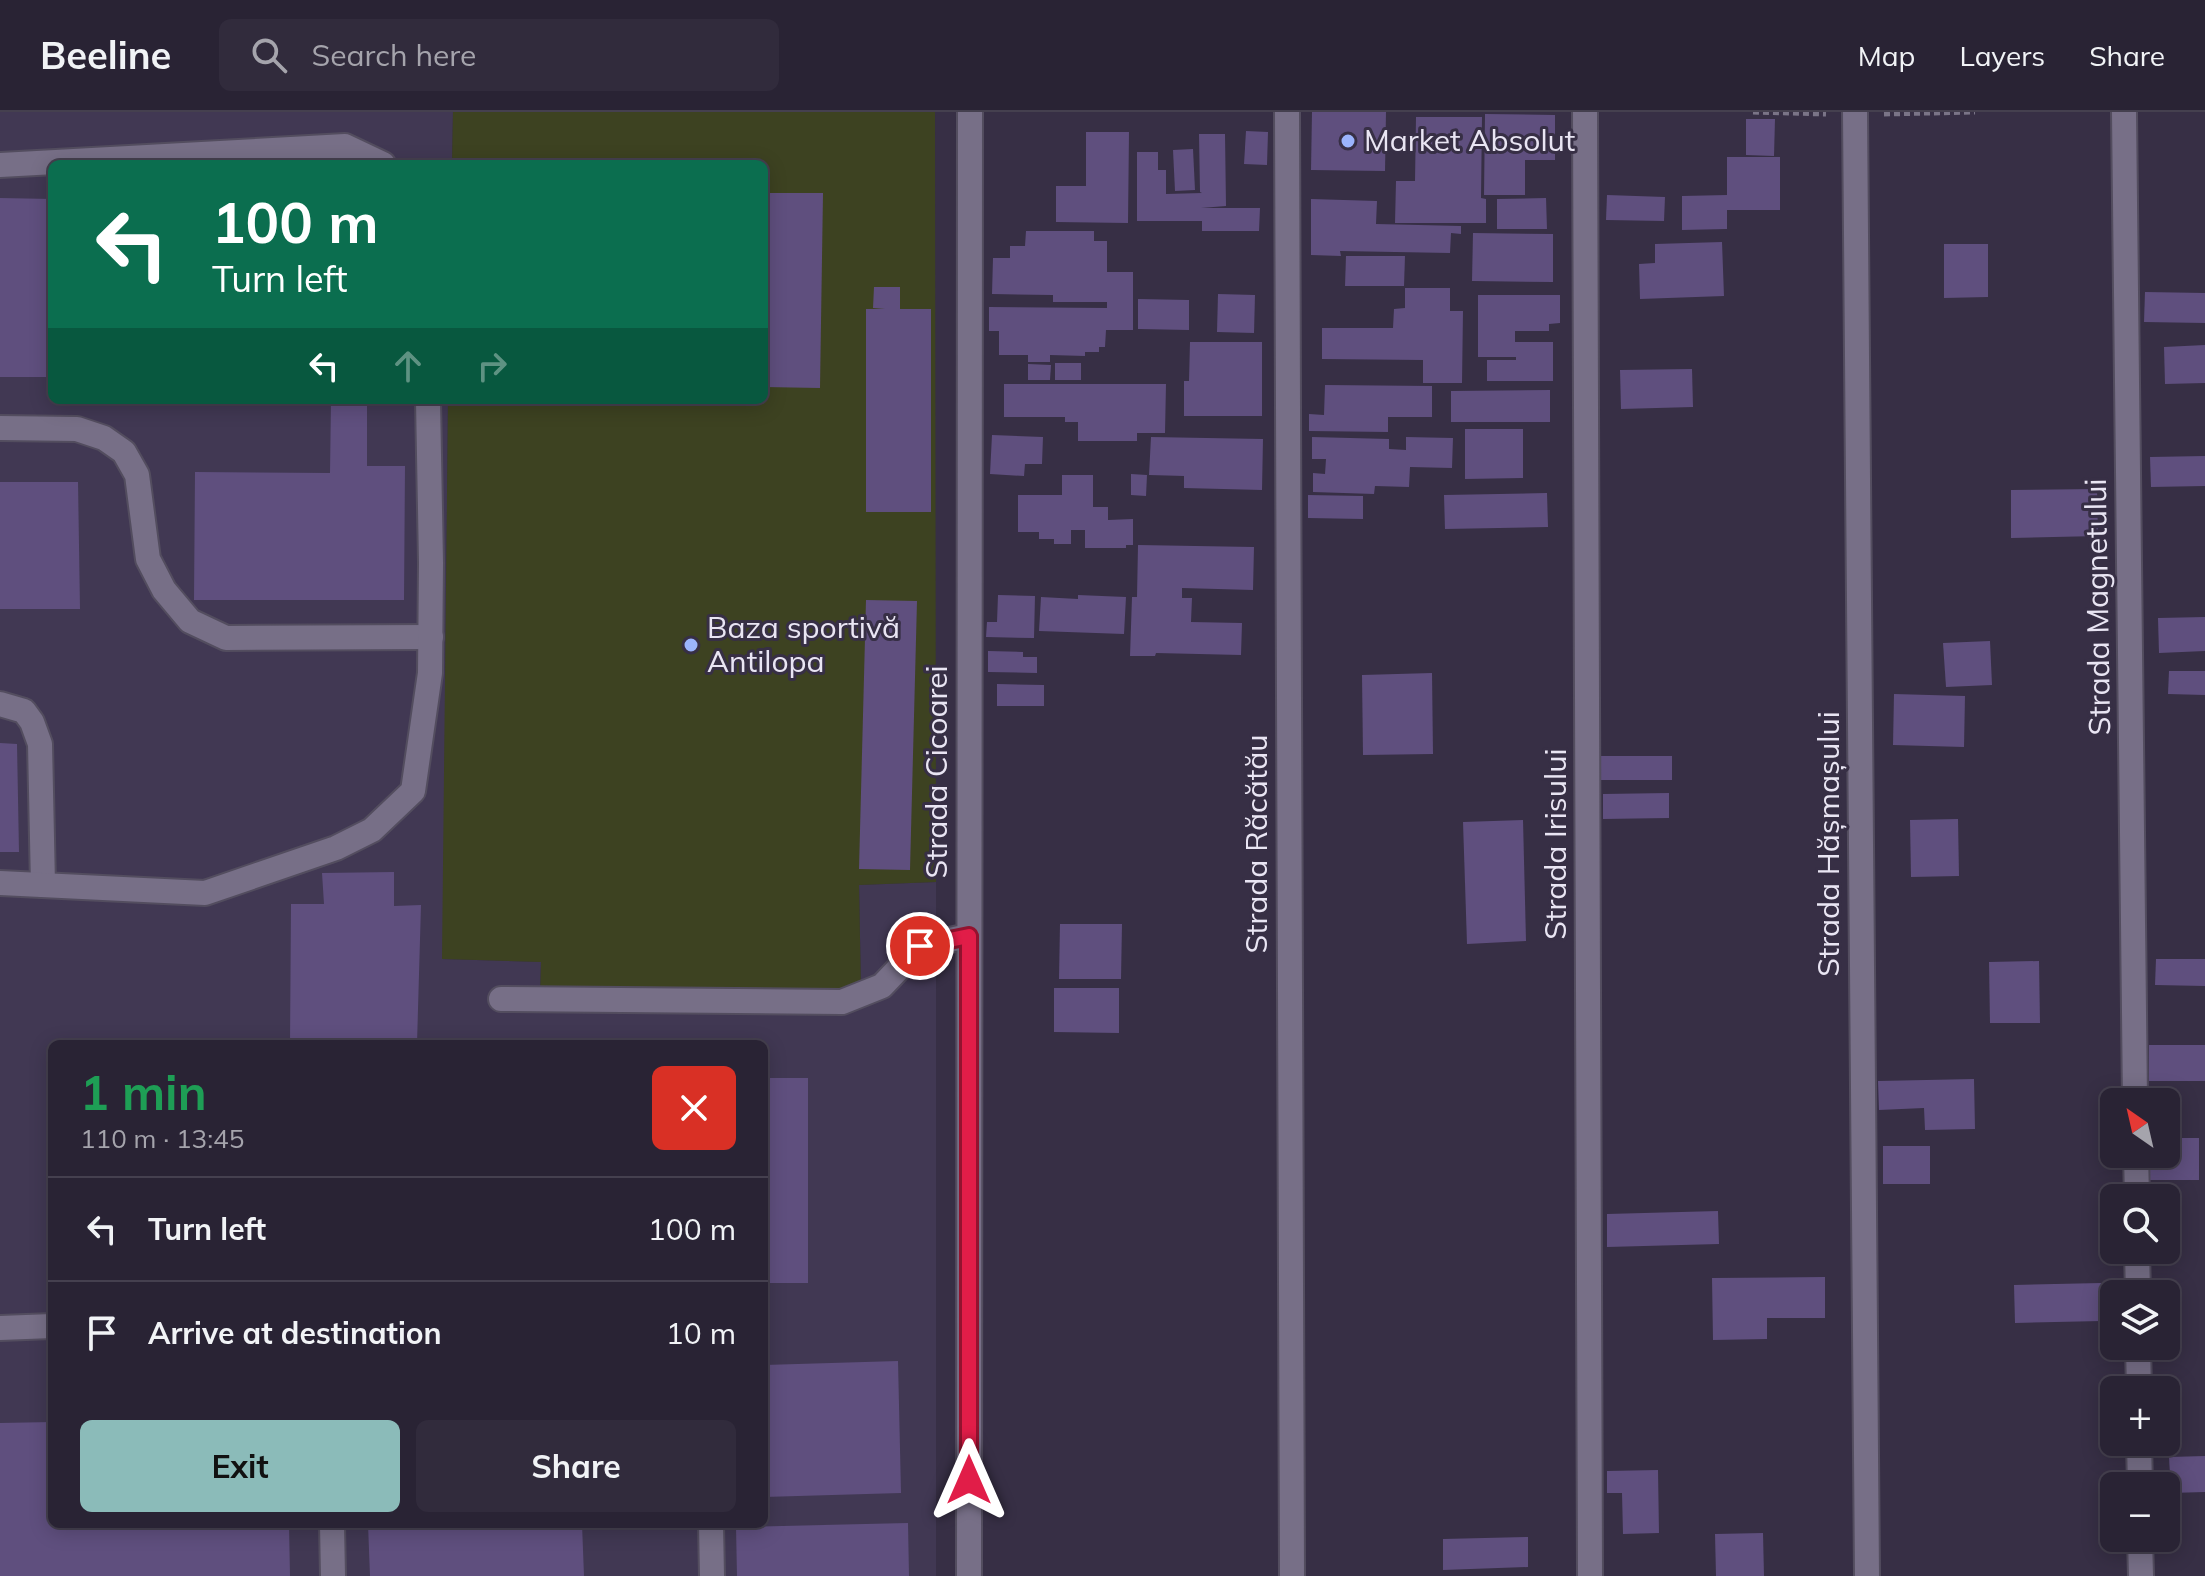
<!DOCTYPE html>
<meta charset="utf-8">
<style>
:root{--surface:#292334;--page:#312b3c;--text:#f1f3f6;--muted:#a5a4ac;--line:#45404f;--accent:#8bbbb9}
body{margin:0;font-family:Mulish,sans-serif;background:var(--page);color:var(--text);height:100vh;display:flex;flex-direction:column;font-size:30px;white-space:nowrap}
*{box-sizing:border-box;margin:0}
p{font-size:26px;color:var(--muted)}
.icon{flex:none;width:44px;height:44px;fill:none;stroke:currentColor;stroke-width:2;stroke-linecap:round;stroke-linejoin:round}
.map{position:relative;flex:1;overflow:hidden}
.details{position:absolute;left:48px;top:928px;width:720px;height:488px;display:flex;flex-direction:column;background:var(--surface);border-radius:12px;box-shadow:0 4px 20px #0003,0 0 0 2px var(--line)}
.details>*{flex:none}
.banner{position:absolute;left:48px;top:48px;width:720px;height:244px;border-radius:12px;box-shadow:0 4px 20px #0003,0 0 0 2px var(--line);background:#0b6e4f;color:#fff;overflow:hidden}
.needle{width:52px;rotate:326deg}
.tools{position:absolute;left:2100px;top:976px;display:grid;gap:16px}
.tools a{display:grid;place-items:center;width:80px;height:80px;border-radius:12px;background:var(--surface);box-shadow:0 4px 20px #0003,0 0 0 2px var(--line);font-size:40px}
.pin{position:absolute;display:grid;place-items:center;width:68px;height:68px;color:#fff;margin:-34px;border:4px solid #fff;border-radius:50%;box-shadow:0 2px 8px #0007}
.me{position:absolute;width:88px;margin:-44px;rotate:0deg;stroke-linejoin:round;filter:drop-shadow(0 0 6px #0008)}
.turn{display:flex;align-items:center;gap:28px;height:168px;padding:0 32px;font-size:36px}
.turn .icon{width:104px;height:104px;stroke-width:2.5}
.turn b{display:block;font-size:56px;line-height:68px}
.lanes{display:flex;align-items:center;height:76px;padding:0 32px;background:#0003;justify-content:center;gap:40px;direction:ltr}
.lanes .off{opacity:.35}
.round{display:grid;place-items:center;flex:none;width:84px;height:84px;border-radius:12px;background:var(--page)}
.overview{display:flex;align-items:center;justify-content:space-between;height:136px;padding:0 32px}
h1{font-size:48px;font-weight:700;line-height:60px;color:#1e9e55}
.button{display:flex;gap:16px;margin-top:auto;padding:16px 32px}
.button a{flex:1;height:92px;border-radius:12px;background:var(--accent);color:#111;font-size:32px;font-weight:700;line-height:92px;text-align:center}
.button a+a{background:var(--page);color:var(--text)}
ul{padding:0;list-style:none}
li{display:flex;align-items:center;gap:24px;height:104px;padding:0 32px;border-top:2px solid var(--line)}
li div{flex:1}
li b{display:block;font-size:30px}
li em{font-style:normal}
header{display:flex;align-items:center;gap:48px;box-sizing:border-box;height:112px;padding:0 40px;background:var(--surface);border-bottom:2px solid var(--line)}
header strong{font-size:38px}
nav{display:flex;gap:44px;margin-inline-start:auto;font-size:28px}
.search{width:560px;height:72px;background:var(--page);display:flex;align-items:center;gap:20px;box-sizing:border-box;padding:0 28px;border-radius:12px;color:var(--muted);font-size:30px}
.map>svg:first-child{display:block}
.built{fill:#413853;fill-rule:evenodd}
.green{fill:#3d4221}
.building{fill:#5f4f7e}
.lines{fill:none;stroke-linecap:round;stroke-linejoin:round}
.minor-casing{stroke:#534d5f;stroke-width:28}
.path{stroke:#7a7487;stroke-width:5;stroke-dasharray:6 4;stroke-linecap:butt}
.minor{stroke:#776f87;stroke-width:24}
.route-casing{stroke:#92132f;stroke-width:20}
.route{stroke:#e11d48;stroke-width:14}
.poi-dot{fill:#9bb4fd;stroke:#372f45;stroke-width:3}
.labels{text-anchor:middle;stroke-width:6;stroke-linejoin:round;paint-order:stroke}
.poi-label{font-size:30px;fill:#e9e5f3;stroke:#372f45;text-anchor:start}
.street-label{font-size:30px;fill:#e9e5f3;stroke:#372f45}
</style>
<header>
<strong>Beeline</strong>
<div class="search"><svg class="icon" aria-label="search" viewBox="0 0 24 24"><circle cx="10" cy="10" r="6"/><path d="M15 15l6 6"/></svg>Search here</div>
<nav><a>Map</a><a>Layers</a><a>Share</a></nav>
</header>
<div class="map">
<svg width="2205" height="1464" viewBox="0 0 2205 1464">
<rect width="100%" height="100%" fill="#372f45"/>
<path class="built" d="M0 0H453L452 52H52V288H448L443 847 541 850 540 885 861 878 859 773 936 770V1464H0ZM52 932H764V1412H52Z"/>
<path class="green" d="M453 0H935L936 770 859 773 861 879 540 886 541 850 442 847 448 288H764V52H452Z"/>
<g class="building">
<path d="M1312 0H1386L1385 59 1311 58Z"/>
<path d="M1485 2 1555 3V48H1525V83H1484Z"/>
<path d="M1416 5H1482L1481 86 1486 87V111H1395L1396 69H1415Z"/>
<path d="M1746 7H1775L1774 44 1746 43Z"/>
<path d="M1246 19 1268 20 1267 53 1244 52Z"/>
<path d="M1086 20H1129L1128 111 1056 110V74H1086Z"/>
<path d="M1199 22H1225L1226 94 1201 96H1260L1259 119H1202V109H1137V40H1158V58H1166V82L1202 81 1200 80Z"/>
<path d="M1193 37 1195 78 1175 79 1173 38Z"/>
<path d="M1727 45H1780V98H1727V117L1682 118V84L1727 83Z"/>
<path d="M764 81H823L820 276 764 275Z"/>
<path d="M1607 83 1665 85 1664 109 1606 108Z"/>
<path d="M0 86 52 87V265H0Z"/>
<path d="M1546 86 1547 117H1497V87Z"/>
<path d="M1311 87 1377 89 1376 112 1461 114V122L1451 121 1450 141 1340 139 1341 144 1311 143Z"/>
<path d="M1026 119H1094V129H1107V160H1133V218H1106L1105 235H1099V240H1085V244L1050 243V250H1028V243H999V219H989V195L1107 196V190H1053V183L992 182 993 146H1010V134H1025Z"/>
<path d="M1473 121 1553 122V170L1472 169Z"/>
<path d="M1722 130 1724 184 1640 187 1639 152 1655 151V132Z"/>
<path d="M1944 132H1988V185L1944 186Z"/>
<path d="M1346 144H1405L1404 174H1345Z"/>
<path d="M874 175H900V197H931V400H866V197H885L873 196Z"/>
<path d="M1405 176H1450V199H1463L1462 271H1423V248L1322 247V216H1393L1394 197 1405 196Z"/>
<path d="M2145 180 2205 181V211L2144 210Z"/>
<path d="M1218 182 1255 183 1254 221 1217 220Z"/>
<path d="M1478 183H1560V211L1549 212V219H1515V230H1553V269H1487V248H1516V245H1478Z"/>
<path d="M1138 187 1189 188V218L1138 217Z"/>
<path d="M1190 230H1262V304H1184V269H1189Z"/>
<path d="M2205 233V271L2165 272 2164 235Z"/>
<rect x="1055" y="251" width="26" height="17"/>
<path d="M1028 252 1051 253 1050 268H1028Z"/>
<path d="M1692 257 1693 295 1621 297 1620 258Z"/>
<path d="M1004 272H1166L1165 321H1137V329H1078V310H1065V305H1004Z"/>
<path d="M1325 273 1432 274V305H1388V320L1309 319V302L1324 303Z"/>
<path d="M1550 278V310H1451V279Z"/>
<path d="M331 288H367V354H405L404 488H194L195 360 330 361Z"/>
<path d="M1465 317H1523V366L1465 367Z"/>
<path d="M992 323 1043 325 1042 352H1025L1024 364 990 362Z"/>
<path d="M1151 325 1263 327 1262 378 1184 376V364L1149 363Z"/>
<path d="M1312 325 1389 327V337L1406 338V325L1453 326 1452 356 1410 355 1409 375 1375 374 1374 382 1313 380V361L1325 362 1326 347H1312Z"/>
<path d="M2205 344V374L2151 375 2150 345Z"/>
<path d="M1131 362 1147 363 1146 384 1131 383Z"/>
<path d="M1062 363H1093V395H1108V408L1133 407V433H1126V436H1085V418H1071V432H1054V427H1039V420H1018V383H1062Z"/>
<path d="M0 370H78L80 497H0Z"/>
<path d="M2097 377 2098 424 2011 426V378Z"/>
<path d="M1547 381 1548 415 1445 417 1444 383Z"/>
<path d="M1308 383 1363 384V407L1308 406Z"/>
<path d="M1138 433 1254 435 1253 478 1182 476V486H1192L1191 510 1242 511 1241 543 1156 541 1155 544H1130L1132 485H1137Z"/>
<path d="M998 483 1035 484 1034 526 986 525 987 510H997Z"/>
<path d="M1078 483 1126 485 1124 522 1039 519 1041 485 1078 487Z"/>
<path d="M866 488 917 489 910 758 859 757Z"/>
<path d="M2205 505V539L2159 541 2158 506Z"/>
<path d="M1990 529 1992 573 1946 575 1943 531Z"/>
<path d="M988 539 1023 540V545H1037V561L988 560Z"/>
<path d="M2169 559H2205V583L2168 582Z"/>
<path d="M1432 561 1433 642 1363 643 1362 563Z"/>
<path d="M997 572 1044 573V594H997Z"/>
<path d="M1894 582 1965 584 1964 635 1893 633Z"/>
<path d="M0 631 17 632 19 740H0Z"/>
<rect x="1600" y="644" width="72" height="24"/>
<path d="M1669 681V706L1603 707V682Z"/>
<path d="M1958 707 1959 764 1911 765 1910 708Z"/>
<path d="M1523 708 1526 829 1467 832 1463 710Z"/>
<path d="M394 760V794L421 793 417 932H290L291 792H324L322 761Z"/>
<path d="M1060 812H1122L1121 867H1059Z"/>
<path d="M2156 847H2205V874L2155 873Z"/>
<path d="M2039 849 2040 911H1990L1989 850Z"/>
<path d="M1054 876H1119V921L1054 920Z"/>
<rect x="2149" y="933" width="56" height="36"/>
<rect x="764" y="966" width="44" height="205"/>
<path d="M1974 967 1975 1017 1925 1018 1924 996 1879 998 1878 969Z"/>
<path d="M2166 1026H2199V1068H2150V1042H2166Z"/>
<rect x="1883" y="1034" width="47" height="38"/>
<path d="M1718 1099 1719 1132 1607 1135V1102Z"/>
<path d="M1825 1165V1206H1767V1227L1713 1228 1712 1166Z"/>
<path d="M2101 1171 2102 1209 2015 1211 2014 1173Z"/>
<path d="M898 1249 901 1381 764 1385V1253Z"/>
<path d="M52 1310V1412H289L290 1464H0V1311Z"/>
<path d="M2205 1344V1380L2171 1381 2169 1345Z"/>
<path d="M1658 1358 1659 1421 1623 1422 1622 1381H1607V1359Z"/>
<path d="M908 1411 909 1464H737L736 1415Z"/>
<path d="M368 1412H582L584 1464H370Z"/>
<path d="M1763 1421 1764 1464H1716L1715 1422Z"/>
<path d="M1528 1425V1455L1443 1458V1427Z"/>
</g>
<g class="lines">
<defs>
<g id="minor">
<path d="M1287 0 1292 1464"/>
<path d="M1585 0 1590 1464"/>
<path d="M1855 0 1867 1464"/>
<path d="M2124 0 2135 990"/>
<path d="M0 53 345 34 383 52"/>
<path d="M0 316 77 317 104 326 124 340 137 363 148 447 164 478 190 509 226 526 431 525"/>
<path d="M0 592 24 599 32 610 40 632 43 773"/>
<path d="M0 771 205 781 336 736 372 718 413 679 430 561 431 451 428 288"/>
<path d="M501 887 842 890 882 874 920 834 969 824"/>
<path d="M2136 1042 2137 1086"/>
<path d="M2137 1138 2138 1182"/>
<path d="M0 1216 52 1214"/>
<path d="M2138 1234 2139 1278"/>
<path d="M2139 1330 2140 1374"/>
<path d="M332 1412 333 1464"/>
<path d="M711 1412 712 1464"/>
<path d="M2140 1426 2141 1464"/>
<path d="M969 1464 970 0"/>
</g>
</defs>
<use href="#minor" class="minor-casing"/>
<g class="path">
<path d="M1753 0 1826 2"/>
<path d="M1884 2 1975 0"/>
</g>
<use href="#minor" class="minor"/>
</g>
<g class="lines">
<defs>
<path id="route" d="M920 834 969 824V1368"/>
</defs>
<use href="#route" class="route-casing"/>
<use href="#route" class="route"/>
</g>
<g class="poi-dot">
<circle cx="1348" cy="29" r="8"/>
<circle cx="691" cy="533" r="8"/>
</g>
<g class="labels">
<g class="poi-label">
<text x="1364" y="39">Market Absolut</text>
<text x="707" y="526">Baza sportivă<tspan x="707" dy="34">Antilopa</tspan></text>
</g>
<g class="street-label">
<text transform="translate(2098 495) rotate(-91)" y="10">Strada Magnetului</text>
<text transform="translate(937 660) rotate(-90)" y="10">Strada Cicoarei</text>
<text transform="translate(1257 732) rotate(-90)" y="10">Strada Răcătău</text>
<text transform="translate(1556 732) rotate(-90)" y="10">Strada Irisului</text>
<text transform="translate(1829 732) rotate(-90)" y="10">Strada Hășmașului</text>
</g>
</g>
</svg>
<div class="tools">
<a><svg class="needle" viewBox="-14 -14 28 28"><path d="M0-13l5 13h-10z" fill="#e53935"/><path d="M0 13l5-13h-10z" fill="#a5a4ac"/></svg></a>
<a><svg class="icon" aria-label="search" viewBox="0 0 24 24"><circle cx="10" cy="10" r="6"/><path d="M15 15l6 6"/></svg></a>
<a><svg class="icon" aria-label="layers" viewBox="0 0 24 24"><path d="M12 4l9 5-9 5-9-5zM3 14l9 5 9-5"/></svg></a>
<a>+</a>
<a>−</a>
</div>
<div class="pin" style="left:920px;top:834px;background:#d93025"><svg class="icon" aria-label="arrive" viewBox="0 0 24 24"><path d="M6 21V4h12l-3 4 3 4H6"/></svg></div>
<svg class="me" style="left:969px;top:1368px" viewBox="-20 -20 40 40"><path d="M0-17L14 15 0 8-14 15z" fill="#e11d48" stroke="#fff" stroke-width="4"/></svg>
<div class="banner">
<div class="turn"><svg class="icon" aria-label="left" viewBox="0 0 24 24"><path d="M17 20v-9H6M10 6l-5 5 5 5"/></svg><div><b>100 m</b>Turn left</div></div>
<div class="lanes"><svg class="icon" aria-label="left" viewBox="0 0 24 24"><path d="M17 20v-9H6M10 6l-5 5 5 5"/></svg><svg class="icon off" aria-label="ahead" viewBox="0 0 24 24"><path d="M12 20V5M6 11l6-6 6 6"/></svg><svg class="icon off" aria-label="right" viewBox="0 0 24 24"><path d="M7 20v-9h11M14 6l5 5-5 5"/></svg></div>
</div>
<section class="details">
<div class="overview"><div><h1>1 min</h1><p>110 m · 13:45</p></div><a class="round" style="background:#d93025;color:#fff"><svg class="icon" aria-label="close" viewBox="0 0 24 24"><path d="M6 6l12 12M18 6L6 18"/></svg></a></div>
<ul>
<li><svg class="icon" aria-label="left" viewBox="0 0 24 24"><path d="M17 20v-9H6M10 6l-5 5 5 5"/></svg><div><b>Turn left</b></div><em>100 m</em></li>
<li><svg class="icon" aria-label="arrive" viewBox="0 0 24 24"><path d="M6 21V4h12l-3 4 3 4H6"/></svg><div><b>Arrive at destination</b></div><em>10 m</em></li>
</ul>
<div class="button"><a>Exit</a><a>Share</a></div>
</section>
</div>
